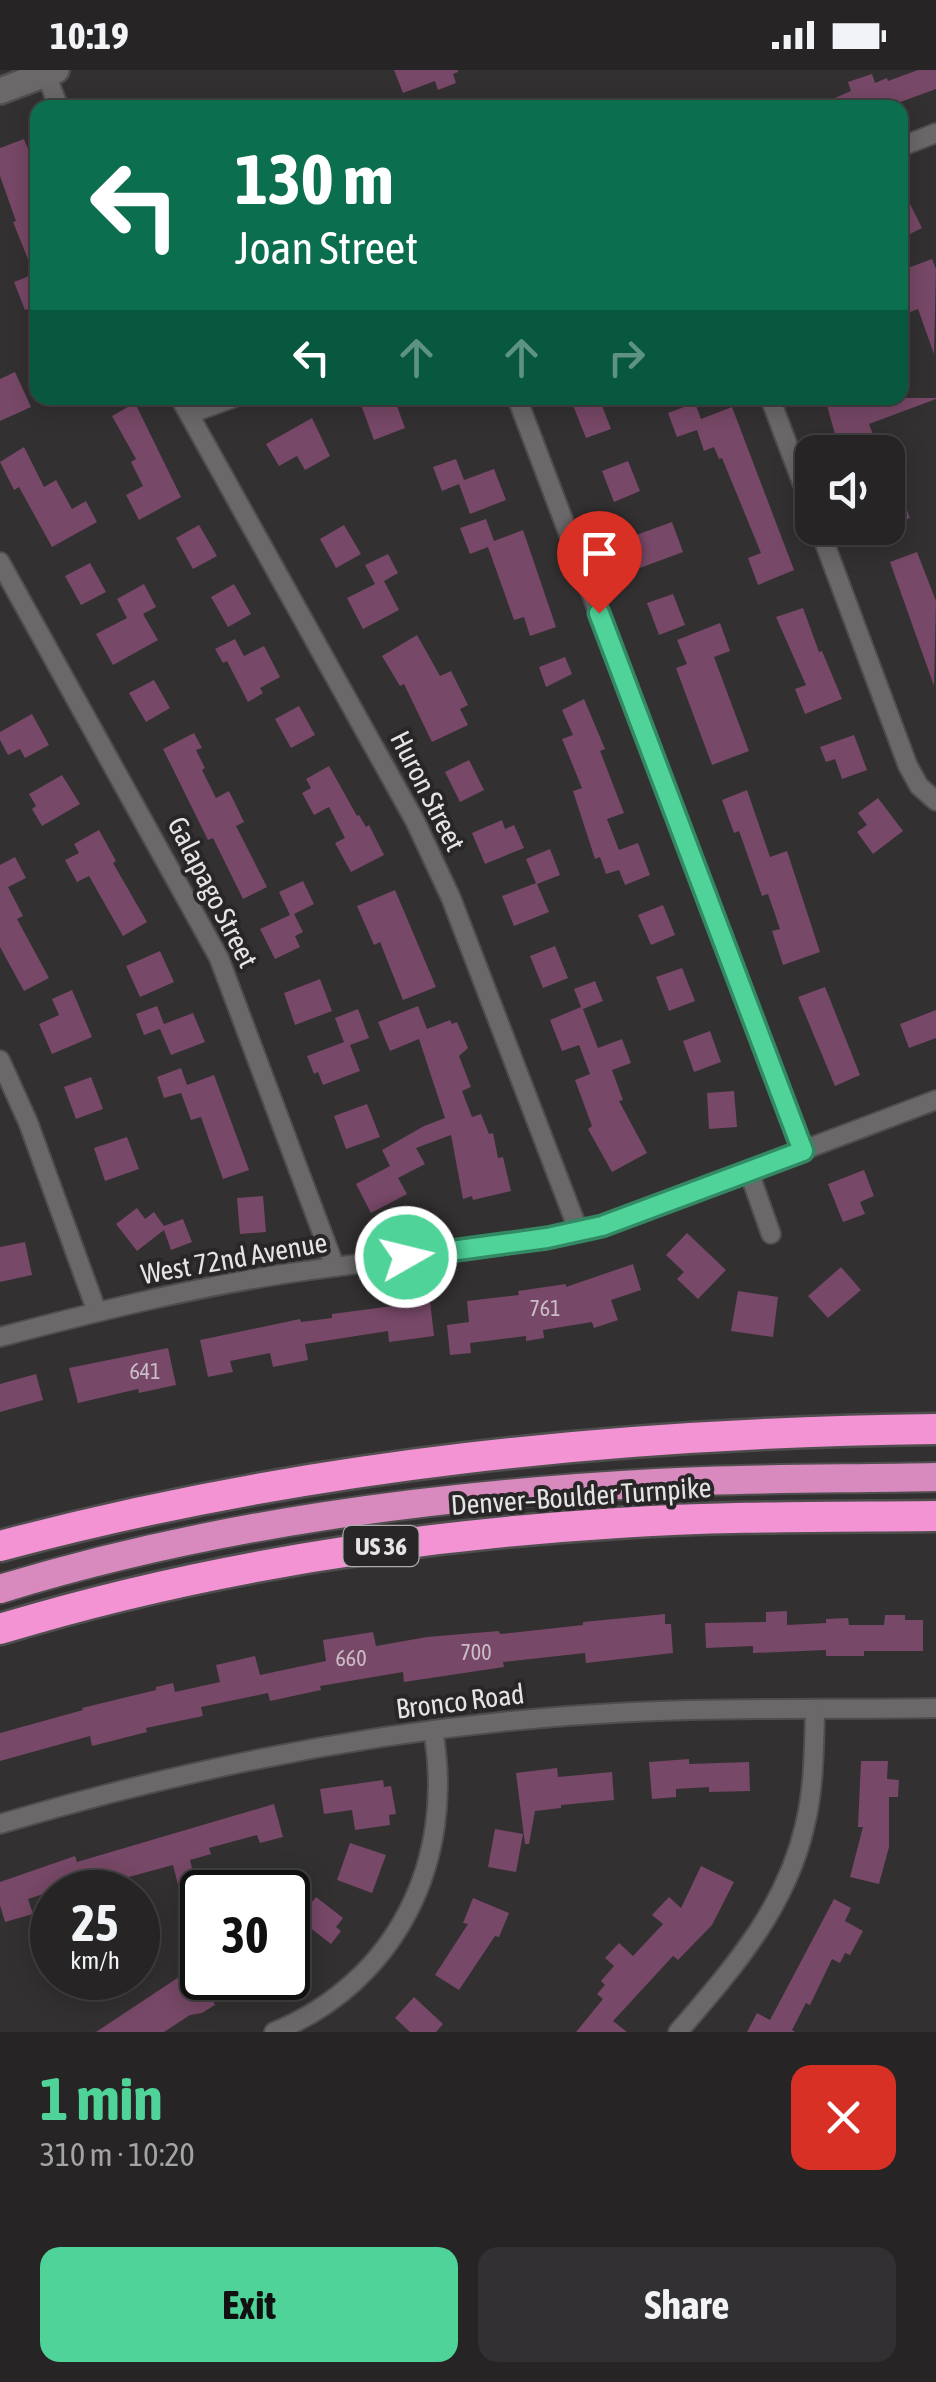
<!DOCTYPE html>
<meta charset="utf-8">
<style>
:root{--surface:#262425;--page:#323032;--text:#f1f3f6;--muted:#a4a4a7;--line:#424142;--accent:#4fd399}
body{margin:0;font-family:"Asap Condensed",sans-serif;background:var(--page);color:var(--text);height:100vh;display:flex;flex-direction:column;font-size:38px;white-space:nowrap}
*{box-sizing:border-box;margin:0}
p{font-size:32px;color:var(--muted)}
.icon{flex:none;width:55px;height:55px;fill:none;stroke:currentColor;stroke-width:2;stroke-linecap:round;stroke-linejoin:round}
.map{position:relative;height:1962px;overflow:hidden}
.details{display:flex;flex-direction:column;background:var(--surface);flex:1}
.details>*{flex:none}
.guide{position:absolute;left:30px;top:30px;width:878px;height:305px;border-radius:20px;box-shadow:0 5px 25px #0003,0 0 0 2px var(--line);background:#0b6e4f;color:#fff;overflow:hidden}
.buttons{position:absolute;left:795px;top:365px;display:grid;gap:20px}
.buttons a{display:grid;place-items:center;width:110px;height:110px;border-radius:20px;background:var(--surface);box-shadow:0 5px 25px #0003,0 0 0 2px var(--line);font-size:50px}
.speed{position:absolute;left:30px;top:1800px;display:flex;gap:20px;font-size:50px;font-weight:700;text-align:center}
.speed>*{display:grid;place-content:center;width:130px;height:130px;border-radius:50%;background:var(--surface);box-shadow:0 5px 25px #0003,0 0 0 2px var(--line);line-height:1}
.speed small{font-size:25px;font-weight:400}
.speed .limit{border:5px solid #111;border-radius:15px;background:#fff;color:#111}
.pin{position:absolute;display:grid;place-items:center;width:85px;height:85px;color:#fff;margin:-102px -42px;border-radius:50% 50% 50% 0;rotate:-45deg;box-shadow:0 0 10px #0007}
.pin .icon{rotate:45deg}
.me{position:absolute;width:110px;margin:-55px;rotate:82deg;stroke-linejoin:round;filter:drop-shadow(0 0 8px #0008)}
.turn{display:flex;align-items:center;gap:35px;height:210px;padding:0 40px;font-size:45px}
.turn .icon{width:130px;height:130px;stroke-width:2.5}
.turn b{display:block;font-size:70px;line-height:85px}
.lanes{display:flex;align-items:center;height:95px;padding:0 40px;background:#0003;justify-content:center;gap:50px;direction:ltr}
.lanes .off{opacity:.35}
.round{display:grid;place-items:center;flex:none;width:105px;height:105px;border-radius:20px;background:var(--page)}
.headline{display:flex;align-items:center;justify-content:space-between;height:170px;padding:0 40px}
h1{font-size:60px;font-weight:700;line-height:75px;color:var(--accent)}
.primary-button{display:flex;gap:20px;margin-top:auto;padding:20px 40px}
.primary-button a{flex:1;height:115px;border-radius:20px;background:var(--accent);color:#111;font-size:40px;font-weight:700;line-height:115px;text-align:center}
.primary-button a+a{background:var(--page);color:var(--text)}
.status{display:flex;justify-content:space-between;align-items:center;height:70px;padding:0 50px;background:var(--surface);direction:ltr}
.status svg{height:28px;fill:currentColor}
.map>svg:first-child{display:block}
.building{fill:#774867}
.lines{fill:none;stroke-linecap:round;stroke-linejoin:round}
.minor-casing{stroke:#4f4d4e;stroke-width:22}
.secondary-casing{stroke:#4f4d4e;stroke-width:30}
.trunk-casing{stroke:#4f4d4e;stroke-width:32}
.motorway-casing{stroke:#4f4d4e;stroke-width:35}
.minor{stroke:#6b686a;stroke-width:18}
.secondary{stroke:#6b686a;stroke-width:25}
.trunk{stroke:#d88abe;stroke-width:28}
.motorway{stroke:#f393d3;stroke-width:30}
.route-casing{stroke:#338963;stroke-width:25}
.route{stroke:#4fd399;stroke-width:18}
.labels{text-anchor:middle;stroke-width:8;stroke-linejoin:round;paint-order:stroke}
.number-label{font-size:22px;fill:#cabdc6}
.shield{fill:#292627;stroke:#adabac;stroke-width:2.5}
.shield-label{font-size:25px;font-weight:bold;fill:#e6e4e5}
.street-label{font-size:28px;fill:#e6e4e5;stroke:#292627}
</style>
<div class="status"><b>10:19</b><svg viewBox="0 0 49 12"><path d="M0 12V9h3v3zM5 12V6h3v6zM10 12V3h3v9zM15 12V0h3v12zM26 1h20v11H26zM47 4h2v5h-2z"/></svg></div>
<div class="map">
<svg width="936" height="1962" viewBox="0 0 936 1962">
<rect width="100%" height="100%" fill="#333031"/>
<g class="building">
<path d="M394 0H458V2L453 4 456 13 438 20 435 11 403 23Z"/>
<path d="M918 0H936V19L884 38H812L851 21 848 12 872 4 875 13 887 8 888 11Z"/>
<path d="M24 69 38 104V236L25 240 14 212 34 204 13 152 16 151 0 106V78Z"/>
<path d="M900 114 922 158 900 169Z"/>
<path d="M932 189 936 199 934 284 918 239 910 242 900 215V201Z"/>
<path d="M15 302 31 337 0 351V309Z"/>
<path d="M374 328H394L405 358 374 370 360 332Z"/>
<path d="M570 328H599L611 359 586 368Z"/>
<path d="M825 328H936V329L869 354 880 382H848L842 366 836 368Z"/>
<path d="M135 333 181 427 139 450 126 425 143 416 131 392 136 389 112 346Z"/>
<path d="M695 333 701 349 732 337 794 500 758 515 748 488 761 483 722 388 719 389 714 377 704 381 697 360 677 367 668 343Z"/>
<path d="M312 348 330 386 305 400 297 386 279 396 266 374Z"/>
<path d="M24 377 44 417 56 410 72 439 86 431 97 452 52 477 19 417 14 420 0 392Z"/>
<path d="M456 389 464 410 494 399 506 430 470 444 459 414 442 421 433 397Z"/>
<path d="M628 391 640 421 614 432 602 401Z"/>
<path d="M900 421 910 448 888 456V425Z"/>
<path d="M486 449 494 471 523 460 556 557 530 566 524 547 514 550 488 477 470 484 460 458Z"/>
<path d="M672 452 683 482 637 499 625 469Z"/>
<path d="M199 455 217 486 193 499 176 468Z"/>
<path d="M344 455 361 484 336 498 320 469Z"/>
<path d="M917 482 936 531 934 616 890 492Z"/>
<path d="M388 484 398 503 384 511 399 540 363 559 347 528 375 514 365 495Z"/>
<path d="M90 493 106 522 81 535 65 506Z"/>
<path d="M144 514 156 537 143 544 158 570 113 595 96 564 127 548 117 529Z"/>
<path d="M234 514 251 544 228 557 211 527Z"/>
<path d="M673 524 685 555 659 565 647 533Z"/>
<path d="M803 538 819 582 822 581 842 629 805 644 795 619 806 615 776 547Z"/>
<path d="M720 553 730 581 714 587 749 681 712 695 676 598 687 594 677 570Z"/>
<path d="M417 565 440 606 451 601 468 635 460 639 468 655 432 672 404 614 400 616 382 586Z"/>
<path d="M235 569 244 586 264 576 280 607 260 618 263 623 248 632 227 591 223 593 215 579Z"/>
<path d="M565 587 572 604 546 617 539 597Z"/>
<path d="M154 610 170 638 146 652 129 623Z"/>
<path d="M584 629 605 679 600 681 624 743 607 749 619 780 638 773 650 805 625 815 619 800 606 804 600 787 595 789 573 721 582 718 562 669 573 665 562 640Z"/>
<path d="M299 636 315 665 291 678 275 649Z"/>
<path d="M32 644 49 675 25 688 20 679 8 685 0 670V662Z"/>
<path d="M194 663 202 678 196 680 205 698 202 700 216 728 229 721 244 752 236 756 267 817 243 829 213 768 208 770 163 679Z"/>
<path d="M854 665 867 700 842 709 835 689 826 692 820 677Z"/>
<path d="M469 690 484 720 460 732 445 702Z"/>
<path d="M329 696 357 746 359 745 366 757 369 755 384 785 351 802 335 773 345 768 329 737 314 745 302 723 311 718 306 709Z"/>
<path d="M62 705 80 734 42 756 32 739 36 736 29 724Z"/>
<path d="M747 720 770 787 787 781 820 882 783 895 772 861 780 859 768 824 762 826 739 761 734 763 722 730Z"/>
<path d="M878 728 903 761 873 784 857 762 867 755 858 743Z"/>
<path d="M502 750 505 759 514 755 524 778 485 794 472 763Z"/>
<path d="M99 760 116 791 113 793 147 852 123 866 89 806 77 812 65 790 79 783 74 774Z"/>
<path d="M550 779 560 805 537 814 549 842 514 856 502 826 536 813 526 789Z"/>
<path d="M15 787 26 808 8 817 23 846 17 849 49 908 24 921 0 877V795Z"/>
<path d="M303 811 314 834 294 844 303 862 295 866 300 877 275 889 260 859 290 845 279 822Z"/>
<path d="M395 820 436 917 403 930 380 872 374 875 357 836Z"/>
<path d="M663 835 675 865 651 875 638 845Z"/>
<path d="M555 876 568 908 543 918 530 886Z"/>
<path d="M160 881 174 912 140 927 126 896Z"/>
<path d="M682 898 695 931 669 941 656 907Z"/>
<path d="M320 909 332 941 295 955 284 923Z"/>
<path d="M595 911 603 931 583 939 598 978 622 969 631 993 612 1000 623 1030 619 1031 647 1083 612 1102 588 1059 592 1056 575 1010 590 1004 579 975 562 981 550 950 581 937 574 919Z"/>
<path d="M825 917 860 1005 835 1016 798 927Z"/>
<path d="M72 920 92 967 52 984 39 954 59 945 52 929Z"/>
<path d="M157 936 164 954 193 943 205 972 171 985 160 959 144 965 136 944Z"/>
<path d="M418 936 427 959 450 950 452 954 457 952 468 978 459 986 471 1017 462 1021 472 1047 481 1044 489 1064 493 1063 498 1088 503 1087 511 1121 473 1130 472 1126 463 1129 451 1065 416 1078 425 1094 398 1108 407 1124 371 1143 356 1114 390 1096 382 1080 424 1056 445 1048 419 969 390 981 378 952Z"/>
<path d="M358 939 369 968 350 975 360 1001 323 1015 318 1002 314 1004 307 986 344 972 335 948Z"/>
<path d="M936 940V968L909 978 900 954Z"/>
<path d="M710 961 721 992 694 1002 683 971Z"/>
<path d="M181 998 187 1015 214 1005 249 1100 223 1109 201 1047 191 1050 181 1023 164 1028 157 1007Z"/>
<path d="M91 1007 103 1039 76 1049 64 1017Z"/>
<path d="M734 1021 737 1057 709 1059 707 1023Z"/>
<path d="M367 1034 380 1067 346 1079 334 1046Z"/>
<path d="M127 1067 139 1099 105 1111 94 1078Z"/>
<path d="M864 1100 874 1126 860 1132 865 1144 843 1152 828 1114Z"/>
<path d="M263 1126 266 1162 240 1164 237 1128Z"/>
<path d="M137 1138 145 1149 154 1142 164 1156 183 1149 192 1172 171 1180 164 1160 137 1181 116 1154Z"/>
<path d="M687 1163 726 1200 698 1229 677 1209 684 1202 666 1185Z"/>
<path d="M25 1172 32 1205 0 1212V1177Z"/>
<path d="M633 1194 641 1220 611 1230 618 1250 594 1258 592 1252 543 1260 544 1268 526 1271V1266L470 1273 471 1283 450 1285 447 1255 469 1252 467 1231 519 1225 518 1221 566 1214V1217Z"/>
<path d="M841 1197 861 1220 828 1248 808 1226Z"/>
<path d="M738 1221 778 1227 773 1267 731 1261Z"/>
<path d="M430 1231 434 1266 389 1272 388 1261 305 1274 308 1290 273 1297 270 1283 230 1291 233 1302 208 1307 200 1270 300 1249 301 1252 332 1248V1244Z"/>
<path d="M168 1278 176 1315 139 1323 138 1319 78 1333 69 1298Z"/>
<path d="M36 1304 43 1330 0 1342V1314Z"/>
<path d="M787 1541V1555L826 1553V1549L848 1548 849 1555H884L885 1545H905V1550H923V1581H864V1586H826V1580L753 1583V1576L706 1578 705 1553 766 1552V1542Z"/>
<path d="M665 1544V1554H671L673 1583 586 1593 585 1583 503 1592 504 1597 404 1612 403 1602 320 1616 321 1620 270 1631 268 1623 201 1637 203 1646 146 1658 147 1662 92 1676 90 1666 0 1691V1663L83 1640 82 1638 156 1620V1617L173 1613 175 1622 220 1612 216 1595 255 1586 260 1605 326 1591 323 1570 373 1562 376 1576 427 1567 499 1561 500 1564 583 1555V1552Z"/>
<path d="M689 1689V1694L749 1692 750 1721 709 1722V1717L676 1719V1727L652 1729 649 1692Z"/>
<path d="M861 1691H888L887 1709 899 1710 898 1727H889V1777L879 1814 850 1807 863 1757H858Z"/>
<path d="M557 1698 558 1707 612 1702 614 1730 561 1735V1738L535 1741 529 1774H525L516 1703Z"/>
<path d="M383 1710 384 1717 391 1716 396 1744 389 1745 390 1755 355 1760 352 1740 324 1744 320 1719Z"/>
<path d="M274 1734 283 1767 260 1773 257 1765 209 1778 211 1784 190 1790 196 1814 179 1819 173 1795 73 1822 71 1815 28 1829 33 1844 5 1852 0 1835V1812L75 1786 77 1792Z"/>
<path d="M495 1759 523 1764 516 1802 488 1797Z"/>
<path d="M350 1773 386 1785 372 1823 337 1810Z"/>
<path d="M701 1796 734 1812 712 1855 678 1890 673 1886 613 1951 627 1962H576L603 1929 597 1924 605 1915 601 1911 614 1896 605 1888 619 1873 633 1886 663 1854 652 1845 669 1827 681 1838Z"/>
<path d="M316 1827 343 1848 336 1857 341 1861 331 1874 299 1849Z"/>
<path d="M473 1828 509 1843 499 1867 495 1866 459 1920 435 1905 468 1854 463 1853Z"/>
<path d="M834 1829 851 1838 845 1851 863 1861 850 1885 845 1883 840 1893 832 1889 810 1935 806 1933 792 1960 795 1962H747L757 1943 770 1950Z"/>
<path d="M202 1890V1908H231L236 1921 213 1930 215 1935 202 1943 190 1945 164 1962H96L185 1903 184 1898Z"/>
<path d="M414 1927 443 1954 436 1962H410L395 1948Z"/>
</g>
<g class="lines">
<defs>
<g id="minor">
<path d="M46 4 59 38"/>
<path d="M900 77 936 63"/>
<path d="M180 328 415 751 451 828 579 1162"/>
<path d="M517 328 803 1081"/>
<path d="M770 328 812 439"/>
<path d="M189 344 233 328"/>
<path d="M819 458 908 696 919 716 936 731"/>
<path d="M0 492 219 888 335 1197"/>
<path d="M0 990 28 1052 97 1242"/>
<path d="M749 1102 771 1164"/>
<path d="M0 1267C91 1243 183 1220 277 1205 385 1188 496 1182 602 1156L936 1030"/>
<path d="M0 1754C204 1693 420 1652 633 1642 734 1637 835 1640 936 1638"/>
<path d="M274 1962C397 1912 456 1790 433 1660"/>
<path d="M678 1962C732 1899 786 1839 805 1755 814 1718 814 1679 815 1641"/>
</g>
<path id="secondary" d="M0 21 56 0"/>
<path id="trunk" d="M0 1519C212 1454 435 1425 656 1413 749 1408 843 1409 936 1407"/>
<g id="motorway">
<path d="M0 1476C307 1394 619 1363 936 1359"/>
<path d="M0 1559C201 1498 409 1466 618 1453 724 1446 830 1447 936 1446"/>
</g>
</defs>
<use href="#minor" class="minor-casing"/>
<use href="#secondary" class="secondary-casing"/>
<use href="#trunk" class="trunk-casing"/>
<use href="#motorway" class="motorway-casing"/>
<use href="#minor" class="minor"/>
<use href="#secondary" class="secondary"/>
<use href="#trunk" class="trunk"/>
<use href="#motorway" class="motorway"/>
</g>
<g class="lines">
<defs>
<path id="route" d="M406 1187 547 1168 602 1156 803 1081 599 543"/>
</defs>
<use href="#route" class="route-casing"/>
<use href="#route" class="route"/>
</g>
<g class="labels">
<g class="number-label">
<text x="545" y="1246">761</text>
<text x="145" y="1309">641</text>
<text x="476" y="1590">700</text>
<text x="351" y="1596">660</text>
</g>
<rect class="shield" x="343.5" y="1456" width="75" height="40" rx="8"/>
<g class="shield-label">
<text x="381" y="1485">US 36</text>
</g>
<g class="street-label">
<text transform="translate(428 721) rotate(63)" y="10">Huron Street</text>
<text transform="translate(213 822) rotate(63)" y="10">Galapago Street</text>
<text transform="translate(234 1188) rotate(-10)" y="10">West 72nd Avenue</text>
<text transform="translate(581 1426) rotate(-4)" y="10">Denver–Boulder Turnpike</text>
<text transform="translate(460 1631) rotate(-7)" y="10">Bronco Road</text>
</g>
</g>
</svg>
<div class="buttons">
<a><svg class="icon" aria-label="sound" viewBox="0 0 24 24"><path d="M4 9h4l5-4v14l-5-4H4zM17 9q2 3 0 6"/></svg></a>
</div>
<div class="speed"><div>25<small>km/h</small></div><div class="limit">30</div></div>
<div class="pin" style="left:599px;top:543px;background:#d93025"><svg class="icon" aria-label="arrive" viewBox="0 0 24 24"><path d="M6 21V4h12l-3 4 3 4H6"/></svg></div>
<svg class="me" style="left:406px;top:1187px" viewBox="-20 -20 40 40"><circle r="17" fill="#4fd399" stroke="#fff" stroke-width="3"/><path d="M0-11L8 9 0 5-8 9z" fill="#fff"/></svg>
<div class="guide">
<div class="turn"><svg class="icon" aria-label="left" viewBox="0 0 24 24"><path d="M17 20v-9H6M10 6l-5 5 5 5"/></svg><div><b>130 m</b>Joan Street</div></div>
<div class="lanes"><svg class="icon" aria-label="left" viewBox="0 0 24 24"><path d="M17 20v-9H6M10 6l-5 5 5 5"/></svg><svg class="icon off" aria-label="ahead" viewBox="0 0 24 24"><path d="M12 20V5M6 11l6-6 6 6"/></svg><svg class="icon off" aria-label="ahead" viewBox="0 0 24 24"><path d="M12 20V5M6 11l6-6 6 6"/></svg><svg class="icon off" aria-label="right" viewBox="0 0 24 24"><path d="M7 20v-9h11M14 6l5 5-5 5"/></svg></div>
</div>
</div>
<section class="details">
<div class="headline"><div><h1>1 min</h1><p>310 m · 10:20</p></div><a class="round" style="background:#d93025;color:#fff"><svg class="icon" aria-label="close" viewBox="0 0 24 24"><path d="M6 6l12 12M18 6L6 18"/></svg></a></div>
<div class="primary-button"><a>Exit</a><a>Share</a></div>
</section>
